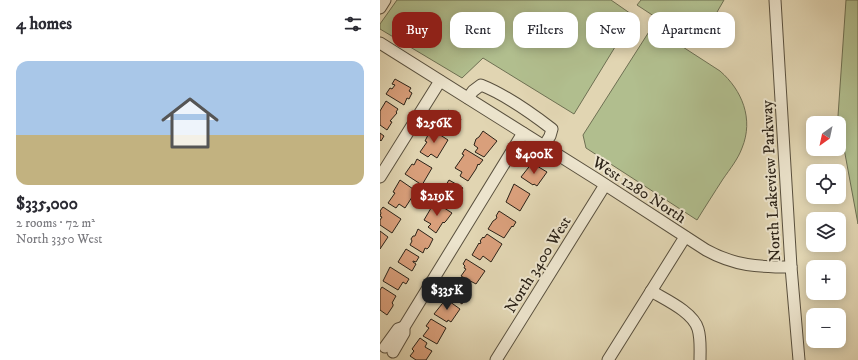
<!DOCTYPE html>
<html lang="en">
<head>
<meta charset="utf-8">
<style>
	:root { --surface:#fff; --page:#f7f7f7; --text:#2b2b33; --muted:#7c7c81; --accent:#8f2418 }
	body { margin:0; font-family:"IM FELL DW Pica",serif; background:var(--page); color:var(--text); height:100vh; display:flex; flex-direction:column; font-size:15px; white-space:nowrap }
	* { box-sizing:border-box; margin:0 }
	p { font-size:13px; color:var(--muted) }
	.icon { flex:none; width:22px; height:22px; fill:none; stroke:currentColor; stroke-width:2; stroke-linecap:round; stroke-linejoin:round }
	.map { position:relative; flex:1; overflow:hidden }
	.drawer { display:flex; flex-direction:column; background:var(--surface); width:380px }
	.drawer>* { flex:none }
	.guide { position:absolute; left:12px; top:12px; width:380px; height:36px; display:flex; gap:8px }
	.needle { width:26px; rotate:213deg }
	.controls { position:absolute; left:426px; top:116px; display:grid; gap:8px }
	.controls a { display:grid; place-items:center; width:40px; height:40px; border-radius:8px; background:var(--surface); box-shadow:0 2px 10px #0003; font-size:20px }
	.price { position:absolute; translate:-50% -34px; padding:0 9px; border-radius:8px; background:var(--accent); color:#fff; font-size:13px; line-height:26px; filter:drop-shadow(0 1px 2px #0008) }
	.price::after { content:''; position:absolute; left:50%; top:24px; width:12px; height:9px; margin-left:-6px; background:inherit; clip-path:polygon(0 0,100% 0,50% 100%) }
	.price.active { background:#222; color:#fff }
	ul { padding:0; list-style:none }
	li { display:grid; align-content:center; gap:8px; height:212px; padding:0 16px }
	li span { display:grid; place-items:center; height:124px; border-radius:12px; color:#555 }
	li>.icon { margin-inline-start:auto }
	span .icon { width:72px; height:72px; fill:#fffc; stroke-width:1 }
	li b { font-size:17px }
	h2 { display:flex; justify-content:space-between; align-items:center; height:48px; padding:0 16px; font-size:17px }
	.tag { padding:0 14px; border-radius:12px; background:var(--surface); box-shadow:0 2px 10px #0003; font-size:14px; line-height:36px }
	.tag.active { background:var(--accent); color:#fff }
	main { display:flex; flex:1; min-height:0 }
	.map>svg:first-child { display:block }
</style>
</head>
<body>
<main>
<section class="drawer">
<h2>4 homes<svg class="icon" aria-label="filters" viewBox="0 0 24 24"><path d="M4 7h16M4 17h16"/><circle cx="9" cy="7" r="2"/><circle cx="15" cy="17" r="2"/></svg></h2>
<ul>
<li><span style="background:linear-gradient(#a9c7e8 60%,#c2b280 0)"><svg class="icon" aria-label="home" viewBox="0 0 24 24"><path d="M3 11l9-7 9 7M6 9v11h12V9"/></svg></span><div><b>$335,000</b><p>2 rooms · 72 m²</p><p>North 3350 West</p></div></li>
</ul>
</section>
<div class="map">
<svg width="478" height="360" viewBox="0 0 478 360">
	<rect width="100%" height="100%" fill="#e1d5b2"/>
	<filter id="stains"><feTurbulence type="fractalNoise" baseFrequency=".005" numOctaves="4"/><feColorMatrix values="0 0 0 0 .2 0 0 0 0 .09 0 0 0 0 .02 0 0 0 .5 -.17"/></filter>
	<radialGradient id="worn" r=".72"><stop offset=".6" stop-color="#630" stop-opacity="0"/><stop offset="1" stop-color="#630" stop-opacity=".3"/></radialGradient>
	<g fill="#b1be8e" stroke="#6e7053">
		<polygon points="17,0 231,0 254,16 194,114 103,58 82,78 0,29 0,24"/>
		<polygon points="261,0 344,0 318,45 257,5"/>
		<polygon points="466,0 478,0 478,224 458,116"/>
		<path d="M 272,27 L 340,71 C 362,90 374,119 362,148 C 358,159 350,169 343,179 C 334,193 325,207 317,220 L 206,148 L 203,135 Z"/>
	</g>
	<g fill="#d99f7b" stroke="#2c2318">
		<polygon points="15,79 31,88 29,91 32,93 29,99 27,98 24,105 6,94 10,88 12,89 15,85 12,84"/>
		<polygon points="6,101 18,109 16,112 17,113 10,121 12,122 7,130 0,125 0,111"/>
		<polygon points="68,110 81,119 72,134 57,125 61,118 64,119 65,118 66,116 64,116"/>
		<polygon points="51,129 68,140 57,158 51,154 48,157 40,152 47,142 45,141"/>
		<polygon points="103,131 117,141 104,157 95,152 98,148 94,145 96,139 99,137"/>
		<polygon points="0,133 4,136 1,141 0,140"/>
		<polygon points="85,149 103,160 99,165 98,164 96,169 88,181 80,176 82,172 75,168 84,155 82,154"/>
		<polygon points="37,159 52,168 42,185 25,174 32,164 34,165"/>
		<polygon points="152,163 167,172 157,186 154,184 153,185 141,177"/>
		<polygon points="20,180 36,191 25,208 19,204 16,208 8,203 15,193 13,192"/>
		<polygon points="69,180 83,188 78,194 80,195 73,206 65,201 68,198 61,193"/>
		<polygon points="134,184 150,194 140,211 126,202"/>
		<polygon points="55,202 72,213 66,221 64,223 63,222 56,233 48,227 51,224 44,220 54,203"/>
		<polygon points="3,207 21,219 12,233 0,225 0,220 2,217 0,216 1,213 0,211"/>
		<polygon points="119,211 136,222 133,227 132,226 124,238 108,229 113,221 116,219 117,217 116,216"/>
		<polygon points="38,229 53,239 49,247 47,249 45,248 43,253 30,245 32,241 31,239 33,236 35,236"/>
		<polygon points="0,231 8,237 0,249"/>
		<polygon points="107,234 122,244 111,262 103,256 100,260 92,255 99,243 100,244 101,242 100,241 103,237 104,238"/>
		<polygon points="26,249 39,257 36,262 33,261 33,262 36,264 32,271 18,262"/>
		<polygon points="86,259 105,271 96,284 81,276 86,269 84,268 85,266 83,264"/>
		<polygon points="10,267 29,279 26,284 23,282 18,290 3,281"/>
		<polygon points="76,279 90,289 82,304 70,296 74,288 76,289 76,287 72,285"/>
		<polygon points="2,287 16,296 12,303 13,304 13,306 7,315 0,310 0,290"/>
		<polygon points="66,299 80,309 71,322 68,320 67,322 54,314"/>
		<polygon points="51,319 66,328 57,344 43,336 49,328 46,326"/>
		<polygon points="40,338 47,343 45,347 52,351 46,360 36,360 30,356 34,351 32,349"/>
	</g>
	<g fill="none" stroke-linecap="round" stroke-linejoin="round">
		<defs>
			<g id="minor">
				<polyline points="395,0 411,267 419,360"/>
				<polyline points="0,8 5,0"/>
				<path d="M 0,43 L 218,180 L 326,250 C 355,266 378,267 411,267"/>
				<path d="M 88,98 L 93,91 L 101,85 C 126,95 150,112 172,129 L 170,136 L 164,146"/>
				<polyline points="0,177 60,81"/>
				<path d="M 271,291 C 286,300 313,312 318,329 C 321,339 320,350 320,360"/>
				<polyline points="5,347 18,329 24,327"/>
				<polyline points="13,352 24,333 24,327 143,133"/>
				<polyline points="116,360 225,185"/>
				<polyline points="228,360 305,237"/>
			</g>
		</defs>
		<use href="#minor" stroke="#59503e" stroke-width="13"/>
		<use href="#minor" stroke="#ece4cd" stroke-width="11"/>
	</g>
	<g text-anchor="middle" stroke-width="4" stroke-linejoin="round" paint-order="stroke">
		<g font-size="16" fill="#2c2318" stroke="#ece4cd">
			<text transform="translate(390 181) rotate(-93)" y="6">North Lakeview Parkway</text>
			<text transform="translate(260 189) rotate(33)" y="6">West 1280 North</text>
			<text transform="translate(157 264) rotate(-58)" y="6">North 3400 West</text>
		</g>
	</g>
	<rect width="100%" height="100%" filter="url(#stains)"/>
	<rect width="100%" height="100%" fill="url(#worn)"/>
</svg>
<div class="controls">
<a><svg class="needle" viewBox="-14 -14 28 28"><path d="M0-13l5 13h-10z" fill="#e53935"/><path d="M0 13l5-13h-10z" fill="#7c7c81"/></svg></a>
<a><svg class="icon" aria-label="locate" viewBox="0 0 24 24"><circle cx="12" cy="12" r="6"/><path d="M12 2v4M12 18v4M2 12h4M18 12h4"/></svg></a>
<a><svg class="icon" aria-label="layers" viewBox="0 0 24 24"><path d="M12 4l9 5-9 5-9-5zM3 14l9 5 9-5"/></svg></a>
<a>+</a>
<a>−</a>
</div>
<b class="price" style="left:54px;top:144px">$256K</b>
<b class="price" style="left:154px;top:175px">$400K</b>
<b class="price" style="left:57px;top:217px">$219K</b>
<b class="price active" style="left:67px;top:311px">$335K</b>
<div class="guide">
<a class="tag active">Buy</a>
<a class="tag">Rent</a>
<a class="tag">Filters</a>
<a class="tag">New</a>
<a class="tag">Apartment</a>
</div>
</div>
</main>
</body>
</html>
